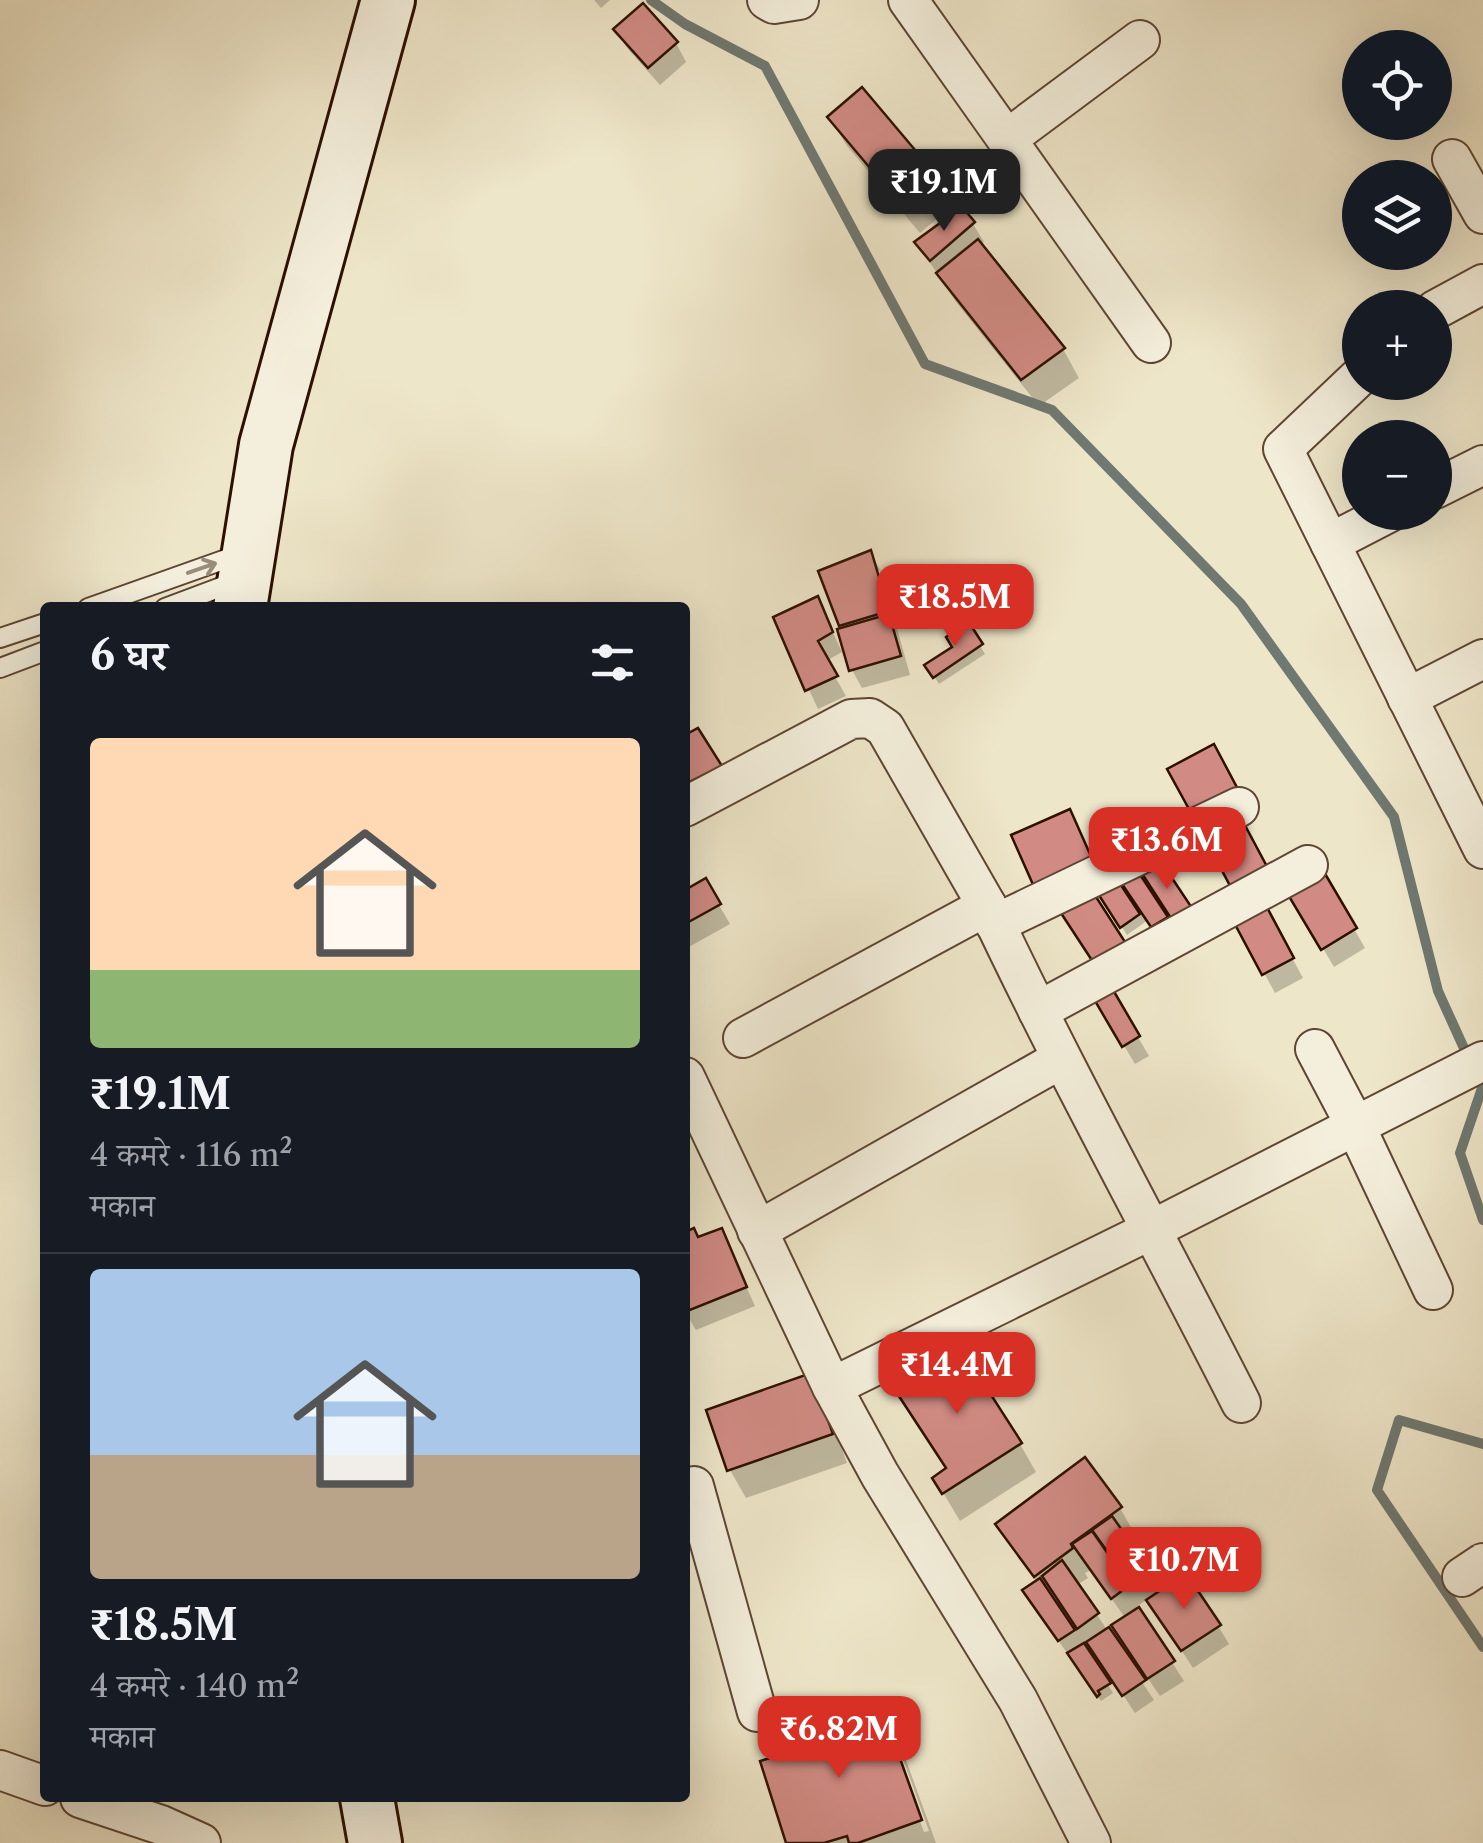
<!DOCTYPE html>
<html lang="hi">
<head>
<meta charset="utf-8">
<style>
	:root { --surface:#171b24; --page:#20242c; --text:#f1f3f6; --muted:#9ea1a6; --line:#363941; --accent:#d93025 }
	body { margin:0; font-family:"Libre Caslon Text","Noto Serif Devanagari",serif; background:var(--page); color:var(--text); height:100vh; display:flex; flex-direction:column; font-size:38px; white-space:nowrap }
	* { box-sizing:border-box; margin:0 }
	p { font-size:32px; color:var(--muted) }
	.icon { flex:none; width:55px; height:55px; fill:none; stroke:currentColor; stroke-width:2; stroke-linecap:round; stroke-linejoin:round }
	.map { position:relative; flex:1; overflow:hidden }
	.drawer { position:absolute; left:40px; top:602px; width:650px; height:1200px; display:flex; flex-direction:column; background:var(--surface); border-radius:10px; box-shadow:0 10px 40px #0002 }
	.drawer>* { flex:none }
	.controls { position:absolute; left:1342px; top:30px; display:grid; gap:20px }
	.controls a { display:grid; place-items:center; width:110px; height:110px; border-radius:50%; background:var(--surface); box-shadow:0 10px 40px #0002; font-size:50px }
	.price { position:absolute; translate:-50% -85px; padding:0 22px; border-radius:20px; background:var(--accent); color:#fff; font-size:32px; line-height:65px; filter:drop-shadow(0 2px 5px #0008) }
	.price::after { content:''; position:absolute; left:50%; top:60px; width:30px; height:22px; margin-left:-15px; background:inherit; clip-path:polygon(0 0,100% 0,50% 100%) }
	.price.active { background:#222; color:#fff }
	ul { padding:0; list-style:none }
	li { display:grid; align-content:center; gap:20px; height:530px; padding:0 50px }
	li+li { border-top:2px solid var(--line) }
	li span { display:grid; place-items:center; height:310px; border-radius:10px; color:#555 }
	li>.icon { margin-inline-start:auto }
	span .icon { width:180px; height:180px; fill:#fffc; stroke-width:1 }
	li b { font-size:42px }
	h2 { display:flex; justify-content:space-between; align-items:center; height:120px; padding:0 50px; font-size:42px }
	.map>svg:first-child { display:block }
</style>
</head>
<body>
<div class="map">
<svg width="1483" height="1843" viewBox="0 0 1483 1843">
	<rect width="100%" height="100%" fill="#eee6c9"/>
	<filter id="stains"><feTurbulence type="fractalNoise" baseFrequency=".002" numOctaves="4"/><feColorMatrix values="0 0 0 0 .2 0 0 0 0 .09 0 0 0 0 .02 0 0 0 .5 -.17"/></filter>
	<radialGradient id="worn" r=".72"><stop offset=".6" stop-color="#630" stop-opacity="0"/><stop offset="1" stop-color="#630" stop-opacity=".3"/></radialGradient>
	<g fill="#0003" fill-rule="evenodd">
		<polygon points="594,0 610,0 601,8"/>
		<polygon points="616,29 676,43 686,62 660,85 627,48"/>
		<polygon points="862,91 935,178 952,206 920,233 847,146 830,118"/>
		<polygon points="973,224 984,242 980,245 1063,349 1079,378 1039,406 956,302 917,243"/>
		<path d="M 870,553 L 881,571 L 910,675 L 862,688 L 852,670 L 841,624 ZM 874,570 L 880,570 L 895,622 L 891,624 Z"/>
		<polygon points="817,599 842,652 826,661 846,696 818,709 776,618"/>
		<polygon points="967,625 985,654 939,684 928,666 955,648"/>
		<polygon points="1239,820 1263,904 1303,978 1275,993 1233,916"/>
		<polygon points="1137,873 1170,927 1158,934 1148,920 1127,935 1098,890"/>
		<polygon points="1323,875 1365,948 1334,967 1291,894"/>
		<polygon points="705,881 730,924 687,948 685,893"/>
		<polygon points="1108,986 1149,1056 1135,1064 1094,995"/>
		<polygon points="721,1231 755,1306 696,1330 685,1312 685,1235 698,1240"/>
		<polygon points="826,1404 847,1463 746,1498 730,1470"/>
		<polygon points="1020,1444 1036,1472 960,1521 935,1479"/>
		<polygon points="1120,1508 1136,1536 1128,1542 1161,1593 1218,1626 1229,1644 1193,1668 1148,1599 1136,1607 1184,1681 1160,1696 1125,1645 1126,1619 1091,1570 1085,1573 1088,1578 1077,1585 1154,1700 1135,1713 1090,1645 1085,1648 1113,1693 1101,1701 1036,1609 1037,1583 998,1525"/>
		<path d="M 880,1711 L 902,1749 L 936,1843 L 788,1843 L 780,1758 L 810,1737 ZM 893,1748 L 899,1748 L 929,1831 L 924,1832 Z"/>
	</g>
	<g fill="none" stroke-linecap="round" stroke-linejoin="round">
		<g stroke="#6f7871" stroke-width="10">
			<polyline points="651,0 685,24 765,66 925,364 1052,410 1241,604 1394,817 1438,991 1482,1088 1460,1153 1483,1220"/>
			<polyline points="1483,1444 1399,1420 1377,1490 1483,1647"/>
		</g>
	</g>
	<g fill="#d18b84" stroke="#2e1001" stroke-width="2.5">
		<polygon points="643,3 678,42 648,68 613,29"/>
		<polygon points="862,87 937,176 902,206 827,117"/>
		<polygon points="962,207 975,222 930,261 914,242"/>
		<polygon points="978,239 1065,348 1021,380 936,273"/>
		<polygon points="871,550 889,611 839,626 818,571"/>
		<polygon points="818,596 833,632 818,641 838,676 805,691 773,617"/>
		<polygon points="889,614 901,656 849,671 837,629"/>
		<polygon points="968,621 983,644 933,678 924,665 952,647 946,637"/>
		<polygon points="698,728 722,766 685,784 685,735"/>
		<polygon points="1214,744 1241,795 1195,820 1167,769"/>
		<polygon points="1070,809 1094,863 1035,889 1011,835"/>
		<polygon points="1240,816 1272,876 1235,895 1203,835"/>
		<polygon points="1160,860 1194,911 1174,923 1141,872"/>
		<polygon points="1137,870 1168,917 1151,927 1120,881"/>
		<polygon points="1324,872 1357,928 1321,950 1287,893"/>
		<polygon points="1115,876 1140,914 1120,928 1095,889"/>
		<polygon points="706,878 721,904 685,924 685,890"/>
		<polygon points="1091,889 1127,945 1095,965 1059,910"/>
		<polygon points="1262,898 1294,958 1262,975 1230,915"/>
		<polygon points="1109,983 1140,1036 1122,1047 1091,994"/>
		<polygon points="694,1228 698,1237 722,1228 747,1287 685,1312 685,1232"/>
		<polygon points="959,1345 1022,1443 942,1494 932,1478 946,1468 893,1387"/>
		<polygon points="811,1373 833,1434 727,1471 706,1410"/>
		<polygon points="1085,1457 1122,1507 1071,1544 1073,1548 1034,1577 995,1524"/>
		<polygon points="1112,1516 1151,1571 1131,1585 1092,1530"/>
		<polygon points="1092,1531 1130,1585 1111,1599 1072,1544"/>
		<polygon points="1062,1560 1099,1613 1077,1629 1042,1576"/>
		<polygon points="1186,1573 1221,1625 1181,1651 1146,1600"/>
		<polygon points="1040,1578 1075,1630 1058,1641 1022,1590"/>
		<polygon points="1139,1607 1175,1661 1147,1679 1111,1625"/>
		<polygon points="1109,1627 1146,1680 1122,1696 1086,1642"/>
		<polygon points="1084,1643 1111,1683 1098,1691 1100,1694 1097,1697 1067,1653"/>
		<polygon points="882,1708 922,1820 858,1843 849,1843 847,1836 824,1843 786,1843 760,1761 777,1756 767,1730 802,1717 810,1734"/>
	</g>
	<g fill="none" stroke-linecap="round" stroke-linejoin="round">
		<defs>
			<g id="lane">
				<polyline points="88,608 243,553"/>
				<polyline points="165,608 237,581"/>
				<polyline points="0,638 45,623"/>
				<polyline points="0,668 45,651"/>
			</g>
			<g id="street">
				<polyline points="767,0 774,4 799,0"/>
				<polyline points="908,0 1151,343"/>
				<polyline points="1007,139 1140,40"/>
				<polyline points="1452,159 1483,214"/>
				<polyline points="1435,310 1483,284"/>
				<polyline points="1360,376 1283,449 1483,849"/>
				<polyline points="1435,489 1483,465"/>
				<polyline points="1330,543 1390,512"/>
				<polyline points="1407,698 1483,659"/>
				<polyline points="685,807 851,719 870,718 885,728 987,906"/>
				<polyline points="995,924 1239,807"/>
				<polyline points="1038,1011 1308,865"/>
				<path d="M 743,1038 L 987,906 C 1066,1074 1157,1237 1241,1403"/>
				<polyline points="1315,1049 1355,1125 1433,1290"/>
				<polyline points="685,1077 832,1387 880,1475 1018,1700 1091,1843"/>
				<polyline points="757,1231 1061,1059"/>
				<polyline points="832,1387 1153,1229 1483,1061"/>
				<polyline points="685,1488 694,1486 757,1712"/>
				<polyline points="1462,1577 1483,1563"/>
				<polyline points="0,1770 45,1786"/>
				<polyline points="80,1798 161,1825 201,1843"/>
			</g>
			<g id="secondary">
				<polyline points="240,608 266,445 388,0"/>
				<polyline points="367,1798 375,1843"/>
			</g>
		</defs>
		<use href="#lane" stroke="#5e4633" stroke-width="22"/>
		<use href="#street" stroke="#5e4633" stroke-width="42"/>
		<use href="#secondary" stroke="#2e1001" stroke-width="58"/>
		<use href="#lane" stroke="#f4efdc" stroke-width="18"/>
		<use href="#street" stroke="#f4efdc" stroke-width="38"/>
		<use href="#secondary" stroke="#f4efdc" stroke-width="52"/>
	</g>
	<defs><path id="oneway-shaft" d="M-6 0H5M1.5-3L5.5 0L1.5 3" fill="none" stroke-width="1.6" stroke-linecap="round" stroke-linejoin="round" transform="scale(2.5)"/></defs>
	<use stroke="#9b8b79" href="#oneway-shaft" transform="translate(202 568) rotate(-19)"/>
	<rect width="100%" height="100%" filter="url(#stains)"/>
	<rect width="100%" height="100%" fill="url(#worn)"/>
</svg>
<div class="controls">
<a><svg class="icon" aria-label="locate" viewBox="0 0 24 24"><circle cx="12" cy="12" r="6"/><path d="M12 2v4M12 18v4M2 12h4M18 12h4"/></svg></a>
<a><svg class="icon" aria-label="layers" viewBox="0 0 24 24"><path d="M12 4l9 5-9 5-9-5zM3 14l9 5 9-5"/></svg></a>
<a>+</a>
<a>−</a>
</div>
<b class="price active" style="left:944px;top:234px">₹19.1M</b>
<b class="price" style="left:955px;top:649px">₹18.5M</b>
<b class="price" style="left:1167px;top:892px">₹13.6M</b>
<b class="price" style="left:957px;top:1417px">₹14.4M</b>
<b class="price" style="left:1184px;top:1612px">₹10.7M</b>
<b class="price" style="left:839px;top:1781px">₹6.82M</b>
<section class="drawer">
<h2>6 घर<svg class="icon" aria-label="filters" viewBox="0 0 24 24"><path d="M4 7h16M4 17h16"/><circle cx="9" cy="7" r="2"/><circle cx="15" cy="17" r="2"/></svg></h2>
<ul>
<li><span style="background:linear-gradient(#ffd9b3 75%,#8fb573 0)"><svg class="icon" aria-label="home" viewBox="0 0 24 24"><path d="M3 11l9-7 9 7M6 9v11h12V9"/></svg></span><div><b>₹19.1M</b><p>4 कमरे · 116 m²</p><p>मकान</p></div></li>
<li><span style="background:linear-gradient(#a9c7e8 60%,#b9a48a 0)"><svg class="icon" aria-label="home" viewBox="0 0 24 24"><path d="M3 11l9-7 9 7M6 9v11h12V9"/></svg></span><div><b>₹18.5M</b><p>4 कमरे · 140 m²</p><p>मकान</p></div></li>
</ul>
</section>
</div>
</body>
</html>
